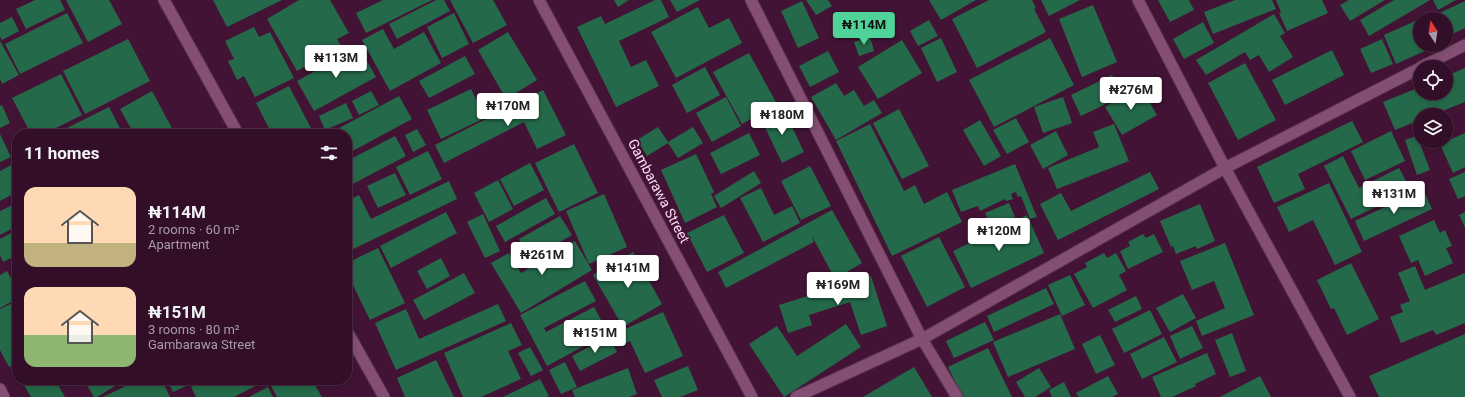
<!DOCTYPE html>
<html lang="en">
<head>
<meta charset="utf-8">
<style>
	:root { --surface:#320e28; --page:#3a1730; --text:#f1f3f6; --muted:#a89ca8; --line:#4d2e45; --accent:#50d398 }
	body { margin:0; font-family:Roboto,sans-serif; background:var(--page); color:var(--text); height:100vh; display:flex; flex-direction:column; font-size:15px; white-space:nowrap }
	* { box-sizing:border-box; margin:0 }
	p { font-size:13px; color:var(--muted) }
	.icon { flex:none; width:22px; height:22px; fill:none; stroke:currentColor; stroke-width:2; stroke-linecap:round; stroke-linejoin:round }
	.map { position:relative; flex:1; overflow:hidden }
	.details { position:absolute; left:12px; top:129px; width:340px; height:256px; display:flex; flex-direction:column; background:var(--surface); border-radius:16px; box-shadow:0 2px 6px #0003,0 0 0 1px var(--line) }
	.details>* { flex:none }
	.needle { width:26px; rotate:348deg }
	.buttons { position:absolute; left:1413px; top:12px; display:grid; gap:8px }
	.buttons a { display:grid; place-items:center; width:40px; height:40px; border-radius:50%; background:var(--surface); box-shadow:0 2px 6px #0003,0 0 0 1px var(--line); font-size:20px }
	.price { position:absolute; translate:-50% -34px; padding:0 9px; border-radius:4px; background:#fff; color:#222; font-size:13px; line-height:26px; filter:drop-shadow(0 1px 2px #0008) }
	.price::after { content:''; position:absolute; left:50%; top:24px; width:12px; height:9px; margin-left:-6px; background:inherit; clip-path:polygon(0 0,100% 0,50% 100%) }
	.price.active { background:var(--accent); color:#111 }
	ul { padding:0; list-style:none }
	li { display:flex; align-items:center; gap:12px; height:100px; padding:0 12px }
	li span { display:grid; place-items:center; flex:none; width:112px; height:80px; border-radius:12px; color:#555 }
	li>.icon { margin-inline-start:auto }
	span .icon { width:48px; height:48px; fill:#fffc; stroke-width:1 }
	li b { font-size:17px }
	h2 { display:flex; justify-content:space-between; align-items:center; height:48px; padding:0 12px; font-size:17px }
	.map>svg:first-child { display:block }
</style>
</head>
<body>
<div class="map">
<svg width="1465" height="397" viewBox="0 0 1465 397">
	<rect width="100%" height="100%" fill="#421335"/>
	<g fill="#246a4a">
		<polygon points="35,0 60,0 65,10 26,29 16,9"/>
		<polygon points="66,0 109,0 122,24 88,42"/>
		<polygon points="213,0 282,0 227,27"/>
		<polygon points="299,0 330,0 349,33 337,39 341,46 297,71 267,19"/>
		<polygon points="383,0 432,0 366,33 356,13"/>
		<polygon points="436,0 444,0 450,11 397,39 389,24"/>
		<polygon points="450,0 493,0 507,25 473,43"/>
		<polygon points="614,0 629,0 618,7"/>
		<polygon points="655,0 661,0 669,17 619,41 631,67 646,60 659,86 616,107 577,27 601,16 605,24"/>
		<polygon points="670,0 700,0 677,12"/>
		<polygon points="806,0 828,0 832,6 816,15"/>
		<polygon points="929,0 976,0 941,20"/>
		<polygon points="989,0 1032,0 1036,8 1034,9 1046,32 977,68 952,19"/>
		<polygon points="1041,0 1080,0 1049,16"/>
		<polygon points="1158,0 1189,0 1194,10 1170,22"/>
		<polygon points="1235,0 1272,0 1276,9 1213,34 1204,12"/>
		<polygon points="1276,0 1322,0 1328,13 1287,31 1279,13 1281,12"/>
		<polygon points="1349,0 1385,0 1350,21 1340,5"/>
		<polygon points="1394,0 1430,0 1369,36 1360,20"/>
		<polygon points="1433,0 1456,0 1438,10"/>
		<polygon points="802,1 819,38 798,48 781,11"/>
		<polygon points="1465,1 1465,28 1446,37 1446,19 1432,19 1431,17"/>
		<polygon points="1093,5 1117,62 1082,77 1059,19"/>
		<polygon points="698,7 709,28 729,18 742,43 676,78 651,32"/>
		<polygon points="67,13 83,43 20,74 5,44"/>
		<polygon points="454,13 469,44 442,58 427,27"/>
		<polygon points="1274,14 1285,33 1280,36 1293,57 1269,72 1259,55 1250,60 1245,52 1206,75 1196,60"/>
		<polygon points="12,17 19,31 2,40 0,37 0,23"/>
		<polygon points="1420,19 1420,45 1438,45 1396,64 1384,35"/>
		<polygon points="929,20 938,36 918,46 910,31"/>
		<polygon points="1203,22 1214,43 1184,59 1173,39"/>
		<polygon points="254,27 259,37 270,32 294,78 255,97 244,76 237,80 228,61 234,59 225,41"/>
		<polygon points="383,29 394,49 424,32 441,63 390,91 362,40"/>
		<polygon points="508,32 537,80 506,99 478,50"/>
		<polygon points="870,37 874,51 859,56 854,42"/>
		<polygon points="941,38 957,72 937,82 921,48"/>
		<polygon points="1050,38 1074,85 994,127 969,80"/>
		<polygon points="128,39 150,81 85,114 63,71"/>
		<polygon points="1382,39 1393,64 1371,73 1360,49"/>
		<polygon points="902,40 922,73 878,99 858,67"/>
		<polygon points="0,41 19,75 2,84 0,79"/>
		<polygon points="359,47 376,77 314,111 297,81"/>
		<polygon points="1332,50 1344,75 1285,105 1272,80"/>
		<polygon points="828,51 839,72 810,87 799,66"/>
		<polygon points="749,53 777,104 742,124 713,72"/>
		<polygon points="465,56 475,74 429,98 419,81"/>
		<polygon points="1245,63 1276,120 1238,140 1208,83"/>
		<polygon points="705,67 720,95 687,113 672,85"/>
		<polygon points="1465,68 1465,102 1432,115 1420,115 1420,120 1395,130 1383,102 1420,87 1420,93 1446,93 1446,76"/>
		<polygon points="61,74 82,115 44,134 31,134 12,98"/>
		<polygon points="1112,75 1122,96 1081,116 1071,95"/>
		<polygon points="836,83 844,96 854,90 864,106 874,100 882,113 836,140 811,97"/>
		<polygon points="289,86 314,134 272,134 256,103"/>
		<polygon points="1140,86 1157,115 1122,135 1105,107"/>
		<polygon points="471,89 485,118 441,139 427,110"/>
		<polygon points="543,90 566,135 537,149 524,122 444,163 435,145"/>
		<polygon points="152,91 175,134 129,134 133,132 120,109"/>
		<polygon points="371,91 379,105 359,115 352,101"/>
		<polygon points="399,96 412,119 347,154 347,134 328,134"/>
		<polygon points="726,97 741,126 712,142 696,113"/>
		<polygon points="1063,97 1072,123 1043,133 1034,107"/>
		<polygon points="346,103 353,118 325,130 319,116"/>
		<polygon points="2,105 10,123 0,128 0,106"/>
		<polygon points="109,107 123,134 60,134 59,132"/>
		<polygon points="783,108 804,152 782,163 761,119"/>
		<polygon points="899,109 929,166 902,179 873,123"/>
		<polygon points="1016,118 1029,142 1007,154 993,130"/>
		<polygon points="980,120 1001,156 984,166 963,130"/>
		<polygon points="1352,121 1363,142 1298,174 1305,189 1274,203 1257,167"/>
		<polygon points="870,124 904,191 915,185 924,204 947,192 962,222 892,256 836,141"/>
		<polygon points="1114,124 1129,161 1057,189 1048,168 1099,147 1093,132"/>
		<polygon points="658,127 668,142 693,127 703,143 678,158 668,143 647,156 637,140"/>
		<polygon points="417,129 426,145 413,152 405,135"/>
		<polygon points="1056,131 1068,155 1043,169 1030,145"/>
		<polygon points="1391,131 1405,161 1365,180 1351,151"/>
		<polygon points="749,133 760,155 721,174 710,153"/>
		<polygon points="1465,133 1465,167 1453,173 1440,144"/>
		<polygon points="0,134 11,157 0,162"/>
		<polygon points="395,136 406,156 347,187 347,161"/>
		<polygon points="1417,136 1430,170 1417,175 1405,140"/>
		<polygon points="574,144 598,193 559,212 535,163"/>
		<polygon points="428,151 442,179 410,195 396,167"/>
		<polygon points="696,154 714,192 711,194 717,207 685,223 661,170"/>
		<polygon points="1343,156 1359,188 1399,168 1411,190 1351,219 1324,166"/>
		<polygon points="17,162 17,192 0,201 0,171"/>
		<polygon points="530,163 544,190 514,206 500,179"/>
		<polygon points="1015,164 1037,217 1030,219 1021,196 1018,197 1016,192 1011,194 1013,199 1006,201 1005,199 980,211 978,206 961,212 952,190"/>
		<polygon points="810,166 831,206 801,220 781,181"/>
		<polygon points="754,171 761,183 721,208 714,196"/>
		<polygon points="1150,172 1159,189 1058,240 1040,204 1061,193 1071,211"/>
		<polygon points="1465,172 1465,196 1458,199 1449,179"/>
		<polygon points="395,173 406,195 378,208 367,186"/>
		<polygon points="498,180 513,209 489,222 474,193"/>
		<polygon points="449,181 457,199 347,252 347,201 359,195 371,219"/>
		<polygon points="1329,183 1362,252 1335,265 1313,220 1289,232 1277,207"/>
		<polygon points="761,188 774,215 792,206 800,223 763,242 740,198"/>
		<polygon points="1423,189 1432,209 1364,241 1355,221"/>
		<polygon points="604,194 627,247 589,264 566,211"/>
		<polygon points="546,198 555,214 505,242 496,226"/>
		<polygon points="17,203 17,226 0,235 0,211"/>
		<polygon points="1009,203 1015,217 991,227 985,213"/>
		<polygon points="1200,204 1215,241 1197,249 1196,246 1176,254 1173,246 1171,247 1160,221"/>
		<polygon points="832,210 862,263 835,279 812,236 814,242 726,288 718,272"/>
		<polygon points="446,212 457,233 391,268 380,246"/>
		<polygon points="1465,212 1465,227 1459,215"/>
		<polygon points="483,214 500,251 485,258 467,222"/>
		<polygon points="724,215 744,253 707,272 687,233"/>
		<polygon points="1027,215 1044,253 971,288 953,251"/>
		<polygon points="560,216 572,235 530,259 519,239"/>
		<polygon points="1434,220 1440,233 1445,230 1452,246 1446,248 1453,263 1425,276 1418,260 1411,263 1399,236"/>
		<polygon points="17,230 17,255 3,262 0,255 0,239"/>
		<polygon points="1143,234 1146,238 1154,234 1163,252 1128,269 1120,251 1130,246 1128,242"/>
		<polygon points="939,237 965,287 927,307 901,256"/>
		<polygon points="575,241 592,270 521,313 491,263 509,253 521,273"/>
		<polygon points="1225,243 1254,315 1202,336 1196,321 1225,308 1214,281 1192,290 1180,261"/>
		<polygon points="378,248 405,303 370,320 347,273 347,263"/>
		<polygon points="633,252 662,304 623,327 593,275"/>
		<polygon points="1104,253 1107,258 1116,253 1126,271 1119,275 1127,290 1093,308 1074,274 1087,267 1085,263"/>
		<polygon points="441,258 450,276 427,289 417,271"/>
		<polygon points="1351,263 1379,319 1347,335 1334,308 1331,309 1317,280"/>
		<polygon points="1415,266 1425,290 1465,273 1465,323 1436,335 1433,330 1401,343 1390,317 1403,312 1400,305 1410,301 1398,273"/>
		<polygon points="7,271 17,289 17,299 0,308 0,275"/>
		<polygon points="464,273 475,293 424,320 413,300"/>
		<polygon points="1070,275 1085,305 1062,316 1048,285"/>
		<polygon points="871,276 887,326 861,335 850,302 809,315 812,325 788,333 779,305"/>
		<polygon points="585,281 596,301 544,328 546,332 594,307 608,333 547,366 520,315"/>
		<polygon points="1046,288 1054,304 994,332 987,316"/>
		<polygon points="1183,294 1196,318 1170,332 1156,308"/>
		<polygon points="1136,296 1142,309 1115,322 1108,310"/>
		<polygon points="17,301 17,363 9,367 0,350 0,309"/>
		<polygon points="498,304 506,321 396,370 375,323 406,309 419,339"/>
		<polygon points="1150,310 1162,334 1124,353 1112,329"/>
		<polygon points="663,312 683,356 645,373 630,341 617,347 612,335"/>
		<polygon points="1060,314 1075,349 1008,377 993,342"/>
		<polygon points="985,322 994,340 954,358 946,341"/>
		<polygon points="511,323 522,345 508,351 521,379 481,397 463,397 444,353"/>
		<polygon points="846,324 861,347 784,397 749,344 777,326 797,356"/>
		<polygon points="1192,326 1203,348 1180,359 1170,336"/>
		<polygon points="1232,333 1246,371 1230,377 1215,340"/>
		<polygon points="1465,334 1465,397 1379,397 1369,376"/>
		<polygon points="1100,335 1115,365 1096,374 1082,344"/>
		<polygon points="609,336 617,352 580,371 572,356"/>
		<polygon points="1164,337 1177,362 1142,379 1130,354"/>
		<polygon points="530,347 543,370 531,376 518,353"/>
		<polygon points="988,348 1012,397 963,397 948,367"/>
		<polygon points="1207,353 1216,374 1195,384 1196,386 1172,397 1161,397 1152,377"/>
		<polygon points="436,360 454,397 405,397 397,378"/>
		<polygon points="565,362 577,387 561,394 549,370"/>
		<polygon points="688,366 698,390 680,397 662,397 654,380"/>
		<polygon points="914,367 932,397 863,397"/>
		<polygon points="628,368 637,394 629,397 575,397 572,390"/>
		<polygon points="1039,368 1051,387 1035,397 1025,397 1016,382"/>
		<polygon points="1108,376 1118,394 1112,397 1079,397 1076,393"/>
		<polygon points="1260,376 1271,397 1220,397"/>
		<polygon points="540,379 549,396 546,397 503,397"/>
		<polygon points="28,380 55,380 65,397 31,397 23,383"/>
		<polygon points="88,380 125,380 97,397 94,397 85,382"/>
		<polygon points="138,380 162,380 170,397 103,397"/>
		<polygon points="167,380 194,380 195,382 173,392"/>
		<polygon points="206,380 259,380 261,383 234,397 196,397 191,387"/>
		<polygon points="273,380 312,380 322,397 277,397 269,382"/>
		<polygon points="1064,382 1071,397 1052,397 1049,390"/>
		<polygon points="268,387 273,397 249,397"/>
	</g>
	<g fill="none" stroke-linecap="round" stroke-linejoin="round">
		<defs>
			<g id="minor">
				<polyline points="164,0 238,134"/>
				<polyline points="539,0 752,397"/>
				<polyline points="751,0 922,339 957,397"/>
				<polyline points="1138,0 1225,168 1350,397"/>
				<polyline points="1421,67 1465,45"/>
				<polyline points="347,331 384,397"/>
				<polyline points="0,389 4,397"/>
				<polyline points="796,397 922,339 1225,168 1420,68"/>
			</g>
		</defs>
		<use href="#minor" stroke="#56314b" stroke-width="13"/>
		<use href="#minor" stroke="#854f73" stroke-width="11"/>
	</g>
	<g text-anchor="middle" stroke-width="3.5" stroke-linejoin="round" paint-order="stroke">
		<g font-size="14" fill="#fdddf1" stroke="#421335">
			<text transform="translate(659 191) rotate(62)" y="5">Gambarawa Street</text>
		</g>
	</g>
</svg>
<div class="buttons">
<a><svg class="needle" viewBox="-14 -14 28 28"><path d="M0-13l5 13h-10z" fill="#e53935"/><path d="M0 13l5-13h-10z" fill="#a89ca8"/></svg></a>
<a><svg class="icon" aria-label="locate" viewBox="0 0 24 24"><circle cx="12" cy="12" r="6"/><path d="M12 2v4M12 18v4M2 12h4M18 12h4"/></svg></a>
<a><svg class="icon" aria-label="layers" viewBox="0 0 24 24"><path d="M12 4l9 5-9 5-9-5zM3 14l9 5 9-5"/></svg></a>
</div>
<b class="price active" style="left:864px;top:46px">₦114M</b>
<b class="price" style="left:336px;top:79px">₦113M</b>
<b class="price" style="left:1131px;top:111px">₦276M</b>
<b class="price" style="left:508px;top:127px">₦170M</b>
<b class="price" style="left:782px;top:136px">₦180M</b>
<b class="price" style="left:1394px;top:215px">₦131M</b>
<b class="price" style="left:999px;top:252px">₦120M</b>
<b class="price" style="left:542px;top:276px">₦261M</b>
<b class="price" style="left:628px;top:289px">₦141M</b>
<b class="price" style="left:838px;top:306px">₦169M</b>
<b class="price" style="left:595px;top:354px">₦151M</b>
<section class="details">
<h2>11 homes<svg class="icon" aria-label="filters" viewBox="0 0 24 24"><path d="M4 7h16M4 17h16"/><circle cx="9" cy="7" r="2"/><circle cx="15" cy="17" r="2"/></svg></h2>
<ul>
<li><span style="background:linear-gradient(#ffd9b3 70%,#c2b280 0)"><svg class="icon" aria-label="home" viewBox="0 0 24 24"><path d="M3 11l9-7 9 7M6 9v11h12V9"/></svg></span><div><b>₦114M</b><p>2 rooms · 60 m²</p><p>Apartment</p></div></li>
<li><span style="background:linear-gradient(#ffd9b3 60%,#8fb573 0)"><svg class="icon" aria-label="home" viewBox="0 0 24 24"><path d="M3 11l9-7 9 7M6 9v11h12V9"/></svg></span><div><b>₦151M</b><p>3 rooms · 80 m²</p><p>Gambarawa Street</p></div></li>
</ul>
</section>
</div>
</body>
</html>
